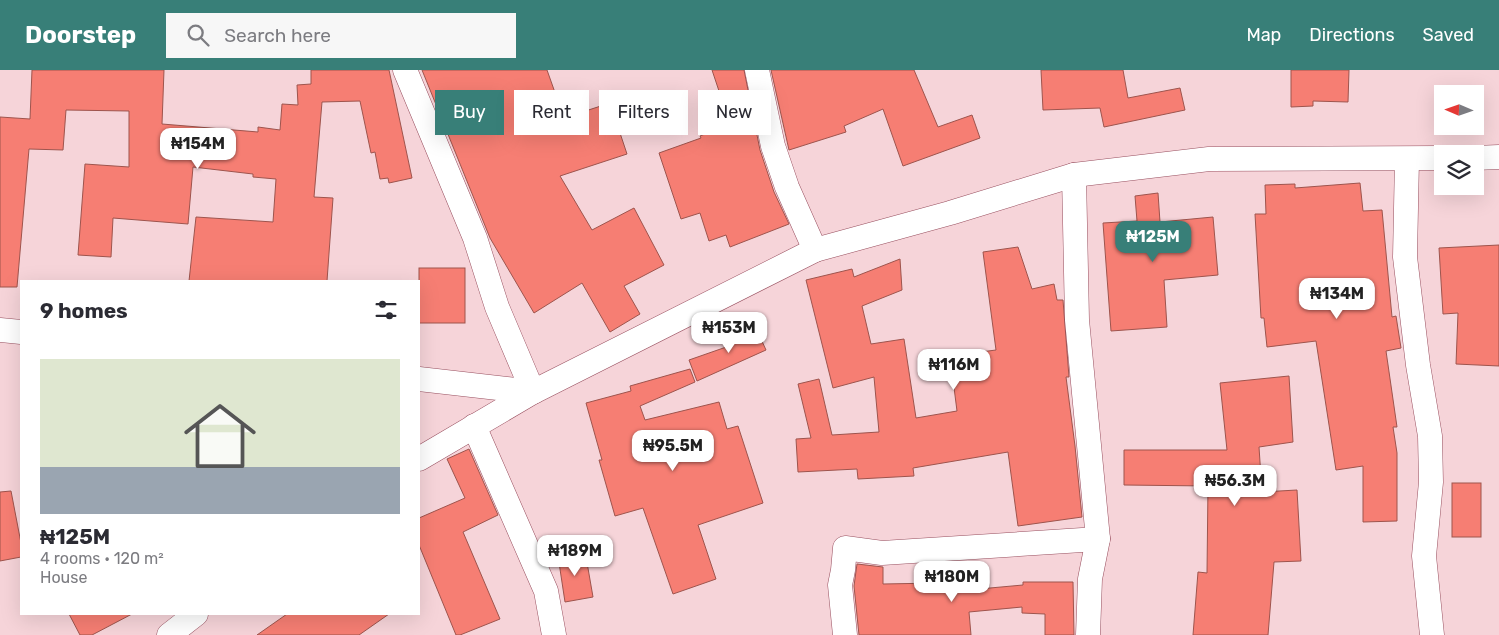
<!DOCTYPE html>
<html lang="en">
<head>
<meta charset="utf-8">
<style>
	:root { --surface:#fff; --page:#f7f7f7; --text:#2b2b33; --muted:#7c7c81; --line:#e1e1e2; --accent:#387f78 }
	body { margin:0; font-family:Rubik,sans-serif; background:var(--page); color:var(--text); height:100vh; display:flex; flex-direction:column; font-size:19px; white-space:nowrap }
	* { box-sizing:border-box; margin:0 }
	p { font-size:16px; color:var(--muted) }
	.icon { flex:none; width:28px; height:28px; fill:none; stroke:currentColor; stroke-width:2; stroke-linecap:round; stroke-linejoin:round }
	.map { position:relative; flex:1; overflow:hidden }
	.side { position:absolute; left:20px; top:210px; width:400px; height:335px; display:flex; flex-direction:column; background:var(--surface); border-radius:0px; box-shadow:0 5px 20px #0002 }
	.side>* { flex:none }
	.top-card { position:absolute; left:435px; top:20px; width:475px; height:45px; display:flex; gap:10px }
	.needle { width:32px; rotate:272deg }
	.fabs { position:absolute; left:1434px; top:15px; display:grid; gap:10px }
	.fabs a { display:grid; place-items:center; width:50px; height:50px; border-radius:0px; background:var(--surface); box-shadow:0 5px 20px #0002; font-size:25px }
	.price { position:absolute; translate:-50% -42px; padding:0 11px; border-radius:10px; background:#fff; color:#222; font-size:16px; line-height:32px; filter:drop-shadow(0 1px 2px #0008) }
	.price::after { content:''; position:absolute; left:50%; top:30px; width:15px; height:11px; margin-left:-8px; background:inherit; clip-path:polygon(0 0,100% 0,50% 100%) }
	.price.selected { background:var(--accent); color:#fff }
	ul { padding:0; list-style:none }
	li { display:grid; align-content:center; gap:10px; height:265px; padding:0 20px }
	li+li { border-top:1px solid var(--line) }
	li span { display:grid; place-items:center; height:155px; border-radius:0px; color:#555 }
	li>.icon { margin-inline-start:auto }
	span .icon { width:90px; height:90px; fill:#fffc; stroke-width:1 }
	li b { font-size:21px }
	h2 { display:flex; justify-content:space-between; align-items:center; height:60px; padding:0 20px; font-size:21px }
	.chip { padding:0 18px; border-radius:0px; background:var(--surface); box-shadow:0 5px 20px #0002; font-size:18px; line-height:45px }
	.chip.selected { background:var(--accent); color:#fff }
	header { display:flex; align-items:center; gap:30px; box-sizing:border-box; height:70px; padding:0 25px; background:var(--accent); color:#fff }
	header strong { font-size:24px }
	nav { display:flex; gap:28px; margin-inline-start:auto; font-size:18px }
	.search { width:350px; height:45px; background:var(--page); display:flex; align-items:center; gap:12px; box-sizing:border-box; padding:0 18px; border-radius:0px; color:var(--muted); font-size:19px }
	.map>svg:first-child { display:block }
</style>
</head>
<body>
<header>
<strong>Doorstep</strong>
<div class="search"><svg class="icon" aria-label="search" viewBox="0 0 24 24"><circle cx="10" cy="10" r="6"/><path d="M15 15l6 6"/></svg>Search here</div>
<nav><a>Map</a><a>Directions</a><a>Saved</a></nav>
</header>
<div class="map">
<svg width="1499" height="565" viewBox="0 0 1499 565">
	<rect width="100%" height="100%" fill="#f6d4d9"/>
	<g fill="#f67e73" stroke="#9e544d">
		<polygon points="32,0 164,0 162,54 258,62 258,57 280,60 282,34 298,35 297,15 311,14 311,0 389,0 412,108 389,113 388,108 380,109 375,82 371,83 360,31 322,32 314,127 333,128 327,211 189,211 196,147 273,152 276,109 253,107 253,104 193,97 188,154 113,148 111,187 78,185 85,94 129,97 129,41 66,40 63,80 29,79 17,217 0,217 0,47 30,49"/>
		<polygon points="422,0 547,0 564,48 610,33 627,84 560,106 592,160 634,138 664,195 624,216 640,244 610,262 582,213 534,243 490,168"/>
		<polygon points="712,0 744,0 760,80 774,122 789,154 730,177 726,165 709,171 700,143 681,149 659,83 701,68 700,66 730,54"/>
		<polygon points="771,0 914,0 938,57 972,45 980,68 903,96 883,39 844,56 846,62 789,80"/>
		<polygon points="1041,0 1123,0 1128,28 1180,18 1185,40 1104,57 1100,38 1043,40"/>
		<polygon points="1291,0 1349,0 1348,32 1313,31 1313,36 1291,37"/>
		<polygon points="1360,113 1363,141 1382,140 1392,247 1396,246 1401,278 1386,281 1397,357 1393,357 1397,383 1397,451 1363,452 1363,396 1336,400 1316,271 1267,277 1264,248 1261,248 1255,144 1266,144 1265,115 1295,114 1295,118"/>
		<polygon points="1158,123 1160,152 1213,147 1218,205 1164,210 1167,257 1111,261 1103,153 1137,151 1135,126"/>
		<polygon points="1499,175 1499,296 1456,294 1458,243 1443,244 1439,178"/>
		<polygon points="1018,177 1032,219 1054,214 1057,230 1063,230 1069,307 1066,307 1075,376 1082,447 1018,456 1008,382 913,398 914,406 858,409 857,399 798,402 796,369 811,368 798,314 819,309 832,365 879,362 874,307 833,318 806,210 852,199 854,207 900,189 902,220 862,236 871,274 904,269 916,348 957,341 950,286 996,280 983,182"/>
		<rect x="419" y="198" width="46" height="55"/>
		<polygon points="755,256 766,280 697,311 689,290 732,275 729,268"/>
		<polygon points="690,299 695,312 640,336 645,350 719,332 727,359 738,356 763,433 698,455 716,509 673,524 643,438 615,446 599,390 602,390 586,333 631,321 630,316"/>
		<polygon points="1289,306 1293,372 1259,377 1262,422 1297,420 1301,491 1274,492 1268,565 1193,565 1198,502 1207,503 1208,416 1124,415 1124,380 1227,380 1220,313"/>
		<polygon points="469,379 498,445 463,462 500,549 460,565 456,565 419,475 419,448 465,428 447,389"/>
		<rect x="1452" y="413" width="29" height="54"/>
		<polygon points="11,421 21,473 21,487 0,491 0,422"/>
		<polygon points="585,481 593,527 565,532 558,486"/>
		<polygon points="965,493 968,520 1023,515 1023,512 1073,512 1074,565 1045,565 1045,544 1022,543 1022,537 969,542 971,565 859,565 854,516 857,494 883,497 883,514 937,513 935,495"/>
		<polygon points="69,544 132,544 92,565 80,565"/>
		<polygon points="287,544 389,544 359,565 257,565"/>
	</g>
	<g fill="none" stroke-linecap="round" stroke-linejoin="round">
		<defs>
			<g id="minor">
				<polyline points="405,0 475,168 497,237 533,322 419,309"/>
				<polyline points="757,0 773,76 787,117 815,180"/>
				<polyline points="1475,88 1499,87"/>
				<polyline points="1407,89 1405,187 1418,295 1430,366 1431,412 1424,486 1432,565"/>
				<polyline points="1074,105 1077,250 1098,469 1090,509 1088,565"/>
				<polyline points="0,260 21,262"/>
				<polyline points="474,356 546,521 554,565"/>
				<polyline points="419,389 533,322 815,180 950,143 1074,105 1209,89 1442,88"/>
				<polyline points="169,565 196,544"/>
				<polyline points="845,565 840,515 843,500 845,478 882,483 1098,469"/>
			</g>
		</defs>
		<use href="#minor" stroke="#984f5f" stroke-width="25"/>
		<use href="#minor" stroke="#fff" stroke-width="24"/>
	</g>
</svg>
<div class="fabs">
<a><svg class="needle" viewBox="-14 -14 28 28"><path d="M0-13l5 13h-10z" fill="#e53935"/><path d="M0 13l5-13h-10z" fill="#7c7c81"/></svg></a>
<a><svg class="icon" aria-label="layers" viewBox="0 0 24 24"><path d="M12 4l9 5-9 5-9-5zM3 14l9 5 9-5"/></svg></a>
</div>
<b class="price" style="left:198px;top:100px">₦154M</b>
<b class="price selected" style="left:1153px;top:193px">₦125M</b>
<b class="price" style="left:1337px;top:250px">₦134M</b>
<b class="price" style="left:729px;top:284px">₦153M</b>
<b class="price" style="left:954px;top:321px">₦116M</b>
<b class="price" style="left:673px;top:402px">₦95.5M</b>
<b class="price" style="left:1235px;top:437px">₦56.3M</b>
<b class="price" style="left:575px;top:507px">₦189M</b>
<b class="price" style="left:952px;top:533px">₦180M</b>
<div class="top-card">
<a class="chip selected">Buy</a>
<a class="chip">Rent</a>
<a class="chip">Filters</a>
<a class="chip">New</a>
</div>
<section class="side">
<h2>9 homes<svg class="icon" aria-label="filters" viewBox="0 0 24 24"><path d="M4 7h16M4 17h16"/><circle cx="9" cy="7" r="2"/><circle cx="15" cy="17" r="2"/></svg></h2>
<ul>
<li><span style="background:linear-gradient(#dfe7d0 70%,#9aa5b1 0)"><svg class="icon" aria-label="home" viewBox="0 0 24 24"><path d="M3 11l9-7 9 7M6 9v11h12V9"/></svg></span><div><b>₦125M</b><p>4 rooms · 120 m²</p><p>House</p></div></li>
</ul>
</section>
</div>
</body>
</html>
